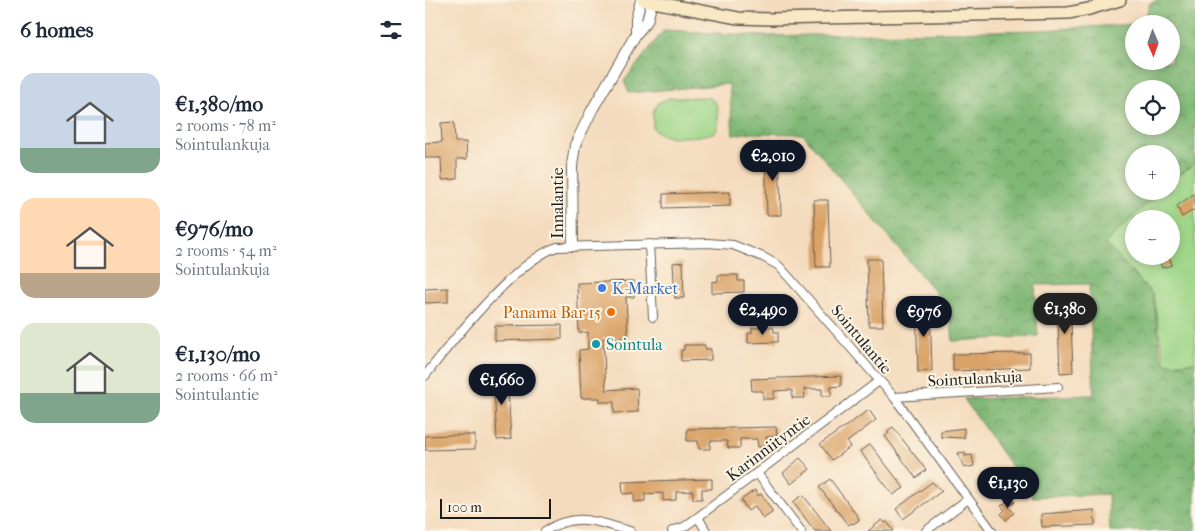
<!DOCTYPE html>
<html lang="en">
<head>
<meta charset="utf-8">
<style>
	:root { --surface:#fff; --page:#f2f2f3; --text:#1f2937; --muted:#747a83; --accent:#111827 }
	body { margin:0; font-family:"IM FELL French Canon",serif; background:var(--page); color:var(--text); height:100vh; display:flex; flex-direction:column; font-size:19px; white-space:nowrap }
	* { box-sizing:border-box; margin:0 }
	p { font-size:16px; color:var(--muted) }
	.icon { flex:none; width:28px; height:28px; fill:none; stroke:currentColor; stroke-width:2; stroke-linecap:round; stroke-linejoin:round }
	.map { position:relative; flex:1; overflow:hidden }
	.sheet { display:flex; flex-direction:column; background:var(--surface); width:425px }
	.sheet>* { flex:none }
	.needle { width:32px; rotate:178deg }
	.buttons { position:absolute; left:700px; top:15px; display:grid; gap:10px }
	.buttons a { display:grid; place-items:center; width:55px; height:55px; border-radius:50%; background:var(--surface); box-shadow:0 2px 8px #0003; font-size:25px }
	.scale { position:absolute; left:15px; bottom:12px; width:111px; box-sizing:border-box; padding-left:5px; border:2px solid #1c1c1c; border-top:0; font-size:14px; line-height:18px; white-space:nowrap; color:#1c1c1c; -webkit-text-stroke:4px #fcf5e5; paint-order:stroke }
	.price { position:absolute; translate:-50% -42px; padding:0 11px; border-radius:18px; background:var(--accent); color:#fff; font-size:16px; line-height:32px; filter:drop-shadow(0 1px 2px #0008) }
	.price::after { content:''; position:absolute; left:50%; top:30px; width:15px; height:11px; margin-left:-8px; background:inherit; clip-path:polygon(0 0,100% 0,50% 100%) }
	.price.on { background:#222; color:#fff }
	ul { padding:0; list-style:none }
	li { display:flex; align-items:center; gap:15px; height:125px; padding:0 20px }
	li span { display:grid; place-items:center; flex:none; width:140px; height:100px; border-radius:15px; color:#555 }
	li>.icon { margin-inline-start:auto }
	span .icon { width:60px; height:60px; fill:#fffc; stroke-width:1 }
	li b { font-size:21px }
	h2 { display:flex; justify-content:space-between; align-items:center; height:60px; padding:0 20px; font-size:21px }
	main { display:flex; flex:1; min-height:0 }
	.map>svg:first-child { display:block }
</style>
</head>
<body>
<main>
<section class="sheet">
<h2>6 homes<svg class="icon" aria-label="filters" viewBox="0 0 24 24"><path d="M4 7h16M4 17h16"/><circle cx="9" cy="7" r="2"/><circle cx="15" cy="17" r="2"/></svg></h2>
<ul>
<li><span style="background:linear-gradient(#c9d6e8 75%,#7fa58c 0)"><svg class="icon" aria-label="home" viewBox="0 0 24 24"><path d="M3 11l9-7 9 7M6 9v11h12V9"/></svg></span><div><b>€1,380/mo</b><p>2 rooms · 78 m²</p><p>Sointulankuja</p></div></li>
<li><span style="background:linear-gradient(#ffd9b3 75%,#b9a48a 0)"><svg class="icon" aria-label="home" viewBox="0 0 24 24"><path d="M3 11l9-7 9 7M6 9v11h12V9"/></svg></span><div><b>€976/mo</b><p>2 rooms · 54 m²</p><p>Sointulankuja</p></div></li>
<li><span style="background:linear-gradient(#dfe7d0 70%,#7fa58c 0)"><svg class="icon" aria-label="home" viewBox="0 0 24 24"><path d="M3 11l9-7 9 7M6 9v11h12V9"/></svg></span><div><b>€1,130/mo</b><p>2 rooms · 66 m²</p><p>Sointulantie</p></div></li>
</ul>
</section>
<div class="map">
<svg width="770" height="531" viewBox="0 0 770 531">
	<defs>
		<pattern id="forest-crowns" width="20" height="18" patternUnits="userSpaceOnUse" patternTransform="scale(1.25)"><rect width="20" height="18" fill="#7fb774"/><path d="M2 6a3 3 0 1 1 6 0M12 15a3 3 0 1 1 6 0" fill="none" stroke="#67945e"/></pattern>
	</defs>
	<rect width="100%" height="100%" fill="#fcf5e5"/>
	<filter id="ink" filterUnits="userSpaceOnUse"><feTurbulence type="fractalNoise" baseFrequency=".02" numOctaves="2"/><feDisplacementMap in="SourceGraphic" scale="10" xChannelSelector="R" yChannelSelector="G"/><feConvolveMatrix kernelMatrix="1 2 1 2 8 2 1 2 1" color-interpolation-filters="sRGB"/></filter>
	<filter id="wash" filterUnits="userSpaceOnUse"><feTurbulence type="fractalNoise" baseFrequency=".0096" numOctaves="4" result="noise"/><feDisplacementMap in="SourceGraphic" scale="20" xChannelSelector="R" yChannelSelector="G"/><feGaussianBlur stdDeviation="1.12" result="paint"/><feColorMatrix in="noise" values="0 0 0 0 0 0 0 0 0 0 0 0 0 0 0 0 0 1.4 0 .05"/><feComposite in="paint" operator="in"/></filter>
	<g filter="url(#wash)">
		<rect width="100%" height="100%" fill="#f4dbbd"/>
		<g fill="#9fd688" stroke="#5e7952" fill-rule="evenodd">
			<path d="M 283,97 C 291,101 293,106 293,115 C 293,121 294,126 291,131 C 285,137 250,138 241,136 C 236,135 232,132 228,128 L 228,112 L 233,103 L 244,98 Z"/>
			<path d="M 770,163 L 770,362 L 743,364 L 739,360 L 728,295 L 680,243 L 735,191 L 746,191 L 746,181 ZM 709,219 L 746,219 L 746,256 L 709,256 Z"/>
		</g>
		<path fill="url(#forest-crowns)" stroke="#4e6a48" fill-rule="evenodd" d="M 734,0 L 770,0 L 770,163 L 746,181 L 746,154 L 709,154 L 709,191 L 735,191 L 680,243 L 728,295 L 736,357 L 743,364 L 770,362 L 770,531 L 685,531 L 683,494 L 608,497 L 539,399 L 669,395 L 664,284 L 610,285 L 613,336 L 528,341 L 525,310 L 378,134 L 321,133 L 308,135 L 304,84 L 204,93 L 199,81 L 239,30 L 339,36 L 617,30 L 709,24 L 709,61 L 746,61 L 746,24 L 718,24 L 725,3 ZM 709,89 L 746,89 L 746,126 L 709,126 Z"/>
		<g id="blocks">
			<g fill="#daa266">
				<polygon points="29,122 30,142 41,142 42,159 32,159 32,179 17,180 16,158 0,158 0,143 17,142 16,123"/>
				<polygon points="340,148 354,148 356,215 342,215"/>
				<polygon points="305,192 305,206 238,208 238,194"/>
				<polygon points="770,193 770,209 757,217 752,206"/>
				<polygon points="389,200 403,200 405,267 391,267"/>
				<polygon points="744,256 747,265 737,268 734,259"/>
				<polygon points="442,259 456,259 458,326 444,326"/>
				<polygon points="258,262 259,298 250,298 248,263"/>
				<polygon points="293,275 313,275 313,281 319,281 319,292 287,293 287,282 293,281"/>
				<polygon points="209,281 209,297 201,297 203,337 178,338 181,390 212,388 213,412 189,413 189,402 175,402 175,398 156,398 154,350 163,349 163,332 154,333 152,283"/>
				<polygon points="23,288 23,302 0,303 0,289"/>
				<polygon points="632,297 645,297 648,372 635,373"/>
				<polygon points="505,304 507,371 493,372 491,305"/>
				<polygon points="137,325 137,339 70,341 70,326"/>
				<polygon points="348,327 349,332 353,332 353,342 323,343 323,333 327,333 327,328"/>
				<polygon points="259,345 280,345 280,349 286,349 286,360 256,361 256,350 259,350"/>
				<polygon points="605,353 605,368 528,371 528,354"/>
				<polygon points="82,372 86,439 72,440 68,373"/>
				<polygon points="416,376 416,386 406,387 406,396 397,396 397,389 379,389 380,398 367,398 367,390 349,391 349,399 338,399 338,391 327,391 326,379"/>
				<polygon points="444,410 451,420 422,442 425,447 407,460 395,444"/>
				<polygon points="351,427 352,436 341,437 342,446 333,447 332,439 315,439 315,448 303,448 302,441 285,441 285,449 274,449 273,441 262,441 262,429"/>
				<polygon points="468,427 501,470 491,478 460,436 464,433 462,431"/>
				<polygon points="539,428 539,438 516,437 516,431"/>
				<polygon points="28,435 50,435 50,449 0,450 0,436"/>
				<polygon points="445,444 479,488 468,495 435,451"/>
				<polygon points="540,452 540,456 547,455 549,466 539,468 533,453"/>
				<polygon points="375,458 385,469 366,484 358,473"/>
				<polygon points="287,479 287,489 277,489 277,499 268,499 268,491 251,492 251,500 238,501 238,493 220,494 220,501 209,502 209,493 198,494 197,482"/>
				<polygon points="405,479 433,517 434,520 428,524 427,523 423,525 394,487"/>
				<polygon points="507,482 517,491 478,519 471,509"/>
				<polygon points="330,490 333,496 336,494 348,512 338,519 330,506 323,511 316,500"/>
				<polygon points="378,495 406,531 390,531 368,502"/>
				<polygon points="586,498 590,502 584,507 589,513 581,520 576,514 580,510 576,506"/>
				<polygon points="669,510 670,525 617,527 616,514"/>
				<polygon points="457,520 460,523 462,522 469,531 443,531"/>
			</g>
		</g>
	</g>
	<g filter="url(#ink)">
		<use href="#blocks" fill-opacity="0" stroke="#685f54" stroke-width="1"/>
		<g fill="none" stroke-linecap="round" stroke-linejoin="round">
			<defs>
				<g id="minor">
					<polyline points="224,244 228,317"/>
					<path d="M 0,376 C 26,342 92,260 132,247 L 283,243 L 308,245 L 338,257 L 354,266 L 469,397 L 567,531"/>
					<polyline points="469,397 633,387"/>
					<polyline points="332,473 376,531"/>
					<polyline points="273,517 281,531"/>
					<path d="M 120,531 C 152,511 172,522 205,531"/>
					<polyline points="247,531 259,527 273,517 454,381"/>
					<polyline points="501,531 543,499"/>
				</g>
				<g id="tertiary">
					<polyline points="211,34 211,19 216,0"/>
					<polyline points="148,246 147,166 150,145 167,110 211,34 222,21 227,2"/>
				</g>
				<polyline id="secondary" points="218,0 313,18 345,19 643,13 664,9 695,0"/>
			</defs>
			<use href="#minor" stroke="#685f54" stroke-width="10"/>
			<use href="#tertiary" stroke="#685f54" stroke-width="12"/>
			<use href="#secondary" stroke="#685f54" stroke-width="14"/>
			<use href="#minor" stroke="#fff" stroke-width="8"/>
			<use href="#tertiary" stroke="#fff" stroke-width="10"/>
			<use href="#secondary" stroke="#f8e8c3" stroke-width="11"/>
		</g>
	</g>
	<circle fill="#3f7fe0" stroke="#fcf5e5" stroke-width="2" cx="177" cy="288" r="5"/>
	<circle fill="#e8710a" stroke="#fcf5e5" stroke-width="2" cx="186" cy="312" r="5"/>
	<circle fill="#0f9aa8" stroke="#fcf5e5" stroke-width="2" cx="171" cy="344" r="5"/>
	<g text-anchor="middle" stroke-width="4" stroke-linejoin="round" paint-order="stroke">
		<g font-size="16" fill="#1c1c1c" stroke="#fcf5e5">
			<text transform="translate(132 203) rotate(-90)" y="6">Innalantie</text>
			<text transform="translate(437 339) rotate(50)" y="6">Sointulantie</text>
			<text transform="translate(550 378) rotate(-3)" y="6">Sointulankuja</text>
			<text transform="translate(343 447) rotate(-37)" y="6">Karinniityntie</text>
		</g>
		<g font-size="16" fill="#366cbe" stroke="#fcf5e5" text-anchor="start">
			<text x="187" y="294">K-Market</text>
		</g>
		<g font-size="16" fill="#c56008" stroke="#fcf5e5" text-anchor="end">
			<text x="176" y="318">Panama Bar 15</text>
		</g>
		<g font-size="16" fill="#0d838f" stroke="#fcf5e5" text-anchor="start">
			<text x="181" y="350">Sointula</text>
		</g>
	</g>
</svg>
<div class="buttons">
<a><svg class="needle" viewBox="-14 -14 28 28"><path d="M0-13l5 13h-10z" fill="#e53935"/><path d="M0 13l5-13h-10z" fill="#747a83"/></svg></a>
<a><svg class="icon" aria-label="locate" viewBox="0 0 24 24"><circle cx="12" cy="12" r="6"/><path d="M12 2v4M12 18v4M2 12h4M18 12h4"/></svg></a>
<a>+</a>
<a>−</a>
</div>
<div class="scale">100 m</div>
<b class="price" style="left:348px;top:182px">€2,010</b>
<b class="price on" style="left:640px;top:335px">€1,380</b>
<b class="price" style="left:338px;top:336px">€2,490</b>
<b class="price" style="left:499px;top:338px">€976</b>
<b class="price" style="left:77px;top:406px">€1,660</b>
<b class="price" style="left:583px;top:509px">€1,130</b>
</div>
</main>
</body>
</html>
